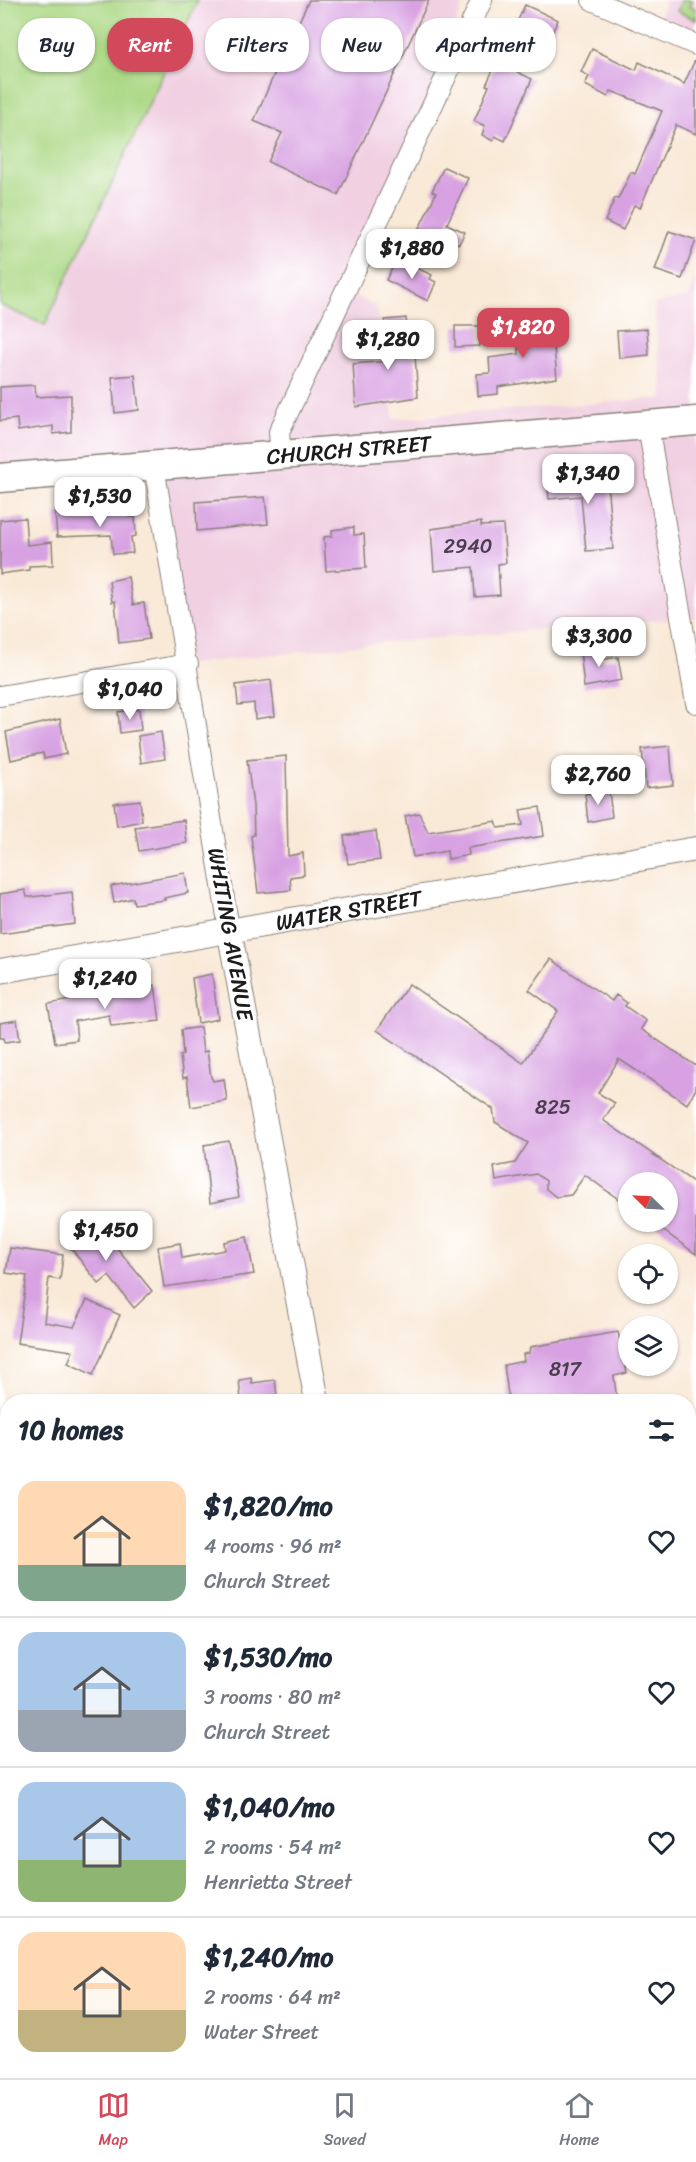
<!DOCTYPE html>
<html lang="en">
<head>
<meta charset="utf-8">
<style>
	:root { --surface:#fff; --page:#f6f6f7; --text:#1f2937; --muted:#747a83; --line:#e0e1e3; --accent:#d1495b }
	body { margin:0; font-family:Sriracha,sans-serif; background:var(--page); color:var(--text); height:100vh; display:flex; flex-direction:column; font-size:22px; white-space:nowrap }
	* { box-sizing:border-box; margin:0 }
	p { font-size:20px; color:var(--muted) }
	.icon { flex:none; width:33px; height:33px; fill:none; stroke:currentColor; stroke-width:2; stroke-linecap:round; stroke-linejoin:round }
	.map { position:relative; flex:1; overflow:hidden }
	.panel { position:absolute; left:0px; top:1394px; width:696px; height:686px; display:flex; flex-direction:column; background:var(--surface); border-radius:24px 24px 0 0; box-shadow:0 2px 4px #0004 }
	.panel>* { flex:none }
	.guide { position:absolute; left:18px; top:18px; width:660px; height:54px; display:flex; gap:12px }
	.needle { width:39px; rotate:294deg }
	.buttons { position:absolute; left:618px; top:1172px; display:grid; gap:12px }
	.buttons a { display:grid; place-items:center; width:60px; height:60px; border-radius:50%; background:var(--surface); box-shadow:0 2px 4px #0004; font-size:30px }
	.price { position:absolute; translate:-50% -51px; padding:0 14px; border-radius:12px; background:#fff; color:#222; font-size:20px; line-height:39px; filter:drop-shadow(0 2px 3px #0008) }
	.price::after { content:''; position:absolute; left:50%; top:36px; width:18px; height:14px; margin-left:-9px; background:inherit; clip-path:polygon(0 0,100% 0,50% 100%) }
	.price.selected { background:var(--accent); color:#fff }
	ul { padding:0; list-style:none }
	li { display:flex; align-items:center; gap:18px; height:150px; padding:0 18px }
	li+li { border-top:2px solid var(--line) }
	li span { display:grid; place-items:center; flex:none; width:168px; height:120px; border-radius:18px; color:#555 }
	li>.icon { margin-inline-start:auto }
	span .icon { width:72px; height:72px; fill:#fffc; stroke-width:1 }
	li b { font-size:26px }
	h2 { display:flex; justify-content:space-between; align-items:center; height:72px; padding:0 18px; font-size:26px }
	.tag { padding:0 21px; border-radius:24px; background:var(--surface); box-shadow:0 2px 4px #0004; font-size:21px; line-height:54px }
	.tag.selected { background:var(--accent); color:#fff }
	.tab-bar { display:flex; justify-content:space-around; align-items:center; height:84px; border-top:2px solid var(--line); background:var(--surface); font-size:16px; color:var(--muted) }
	.tab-bar a { display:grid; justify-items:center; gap:3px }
	.tab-bar .selected { color:var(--accent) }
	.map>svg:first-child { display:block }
</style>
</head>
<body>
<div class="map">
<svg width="696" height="2078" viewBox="0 0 696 2078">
	<rect width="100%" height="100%" fill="#fff"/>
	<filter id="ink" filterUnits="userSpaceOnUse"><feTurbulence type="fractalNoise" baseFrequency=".0167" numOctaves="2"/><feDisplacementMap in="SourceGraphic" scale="12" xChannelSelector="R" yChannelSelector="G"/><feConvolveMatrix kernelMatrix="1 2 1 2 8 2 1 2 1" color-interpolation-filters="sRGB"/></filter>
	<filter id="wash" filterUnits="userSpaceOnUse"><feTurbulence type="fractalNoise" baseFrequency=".008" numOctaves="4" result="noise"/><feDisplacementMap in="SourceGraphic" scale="24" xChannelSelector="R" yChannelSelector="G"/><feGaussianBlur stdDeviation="1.35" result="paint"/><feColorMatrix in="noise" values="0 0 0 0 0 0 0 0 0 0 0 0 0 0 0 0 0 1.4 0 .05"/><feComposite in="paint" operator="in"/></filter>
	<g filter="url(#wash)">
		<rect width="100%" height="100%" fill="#f9e9d7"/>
		<g fill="#f1d0e2">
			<polygon points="198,0 465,0 387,202 346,292 376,306 388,356 393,419 663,398 654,304 689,297 696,275 696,617 377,643 188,664 154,466 0,478 0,305 45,325"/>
			<polygon points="666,0 696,0 696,31 660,16"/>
		</g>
		<g fill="#cebed0">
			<polygon points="0,1412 8,1415 8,2072 682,2072 679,2078 0,2078"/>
			<polygon points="688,1732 696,1736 696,2042 689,2058"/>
		</g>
		<g fill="#abd884" stroke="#647a50" stroke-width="1.5">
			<polygon points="0,0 198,0 45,325 0,305"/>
			<polygon points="682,0 692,0 689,6 696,9 696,20 677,11"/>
		</g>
		<polygon fill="#88b872" stroke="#526a47" stroke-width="1.5" points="688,1467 696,1469 696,1621 688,1619"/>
		<g id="blocks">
			<g fill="#d8a2e2">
				<polygon points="309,0 429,0 338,195 268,162 282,133 254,121 285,49 280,47 291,26 296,28"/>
				<polygon points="525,5 558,20 546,45 514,29"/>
				<polygon points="592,49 636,70 639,62 684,84 696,58 696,134 676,125 640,208 634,205 623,230 605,221 615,198 618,199 631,172 635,174 662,111 611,91 608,97 585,85 589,76 581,72"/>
				<polygon points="497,62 532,79 505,141 495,136 493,141 482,135 485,126 474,121 489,86 486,85"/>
				<polygon points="444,167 468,178 447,224 465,232 459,244 450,240 445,248 416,235 436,193 432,191"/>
				<polygon points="669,231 696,240 682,279 655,270"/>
				<polygon points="397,259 432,275 430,279 436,282 428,301 386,280"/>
				<polygon points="551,317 557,378 498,387 498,394 478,396 477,374 490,373 489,358 519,354 515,321"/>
				<polygon points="406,318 410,356 415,355 418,397 356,407 353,364 390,361 385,320"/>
				<polygon points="455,326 480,326 480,346 455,347"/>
				<polygon points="647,329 649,355 619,358 617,331"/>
				<polygon points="135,375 139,410 115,413 112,377"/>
				<polygon points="35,385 36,397 71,395 71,432 53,434 53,426 18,431 17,419 0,421 0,387"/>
				<polygon points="606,471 613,549 586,551 581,496 549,499 547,478"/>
				<polygon points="265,497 268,524 197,531 196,502"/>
				<polygon points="129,509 130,517 135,517 136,536 131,537 133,553 113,554 111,535 57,537 55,514 78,512 78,517 116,514 115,511"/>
				<polygon points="25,518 27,545 52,542 53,565 29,566 29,570 0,574 0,520"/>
				<polygon points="481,522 481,526 503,525 506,563 498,564 500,595 475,597 473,567 434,571 431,529"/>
				<polygon points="354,527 354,535 364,534 366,568 326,571 324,537 332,536 332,530"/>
				<polygon points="128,577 133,605 144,603 149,639 119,643 115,601 112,602 109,581"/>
				<polygon points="598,648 600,660 618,657 622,680 584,687 580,650"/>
				<polygon points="271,680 275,716 255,719 254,703 238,705 236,685"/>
				<polygon points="139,709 141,730 120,733 118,712"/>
				<polygon points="60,719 66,754 44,759 43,753 11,760 6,732"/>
				<polygon points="161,732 165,759 141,763 138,736"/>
				<polygon points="670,746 673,785 646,788 642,749"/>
				<polygon points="286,756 288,856 303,853 304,875 290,877 291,890 258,893 251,836 254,835 253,806 247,760"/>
				<polygon points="609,791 612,817 588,822 585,794"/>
				<polygon points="140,800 142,821 117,826 114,803"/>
				<polygon points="540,807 544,836 468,848 469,855 448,859 447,851 413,857 405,816 419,813 428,832 496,821 498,828 523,825 520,810"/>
				<polygon points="184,820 187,843 139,851 135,827"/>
				<polygon points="376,831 380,860 348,864 344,836"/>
				<polygon points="185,873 188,893 164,898 165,900 134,904 133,898 114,903 111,886"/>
				<polygon points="25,890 27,897 31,897 72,892 75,924 0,934 0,894"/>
				<polygon points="551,959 612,1001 616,995 627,1003 625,1006 646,1021 641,1029 696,1066 696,1089 687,1104 619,1059 598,1093 615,1103 603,1120 696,1184 696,1254 650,1221 668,1221 668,1182 628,1182 628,1206 585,1175 571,1195 556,1197 546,1189 546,1181 536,1174 496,1181 494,1167 515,1163 528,1143 495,1122 493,1109 377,1030 409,984 523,1063 558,1011 529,990"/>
				<polygon points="212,974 218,1019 198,1023 192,978"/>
				<polygon points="155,985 160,1021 111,1026 109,1015 75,1021 77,1040 55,1043 48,1004 106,994 105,991"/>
				<polygon points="17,1020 20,1040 5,1042 4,1038 0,1038 0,1023"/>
				<polygon points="200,1027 203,1052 207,1051 211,1077 213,1081 224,1079 227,1101 191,1107 187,1077 183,1078 180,1056 183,1055 181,1030"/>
				<polygon points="229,1141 239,1197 210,1203 204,1145"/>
				<polygon points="80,1219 97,1239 105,1233 152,1291 134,1308 109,1276 99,1284 63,1238 63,1233"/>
				<polygon points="247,1237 254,1274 164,1287 158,1247 180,1243 182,1258 225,1250 224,1242"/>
				<polygon points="10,1248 63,1255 60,1280 49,1278 44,1322 74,1327 87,1300 120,1315 93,1375 68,1363 73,1351 17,1343 27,1276 6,1273"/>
				<polygon points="618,1332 627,1373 614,1376 617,1401 509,1401 504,1365 524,1361 523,1354 529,1353 530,1347"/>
				<polygon points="251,1378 252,1383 275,1380 277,1395 241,1400 239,1380"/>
			</g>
		</g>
	</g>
	<g filter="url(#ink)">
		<use href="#blocks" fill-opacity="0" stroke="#8a827a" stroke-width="1.5"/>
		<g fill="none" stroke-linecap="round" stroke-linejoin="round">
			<defs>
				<g id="minor">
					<polyline points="592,0 696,45"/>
					<polyline points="648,426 696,703"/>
					<polyline points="281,456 279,432 482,0"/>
					<polyline points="154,466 229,929"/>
					<polyline points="0,696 188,664"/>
				</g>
				<g id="tertiary">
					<polyline points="229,929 317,1401"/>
					<path id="s1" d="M 0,971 L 696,849"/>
					<polyline points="688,1729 696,1733"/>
				</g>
				<g id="secondary">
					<path id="s2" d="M 0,478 L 696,421"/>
				</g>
			</defs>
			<use href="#minor" stroke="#8a827a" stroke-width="22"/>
			<use href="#tertiary" stroke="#8a827a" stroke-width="26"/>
			<use href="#secondary" stroke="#8a827a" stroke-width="31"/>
			<use href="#minor" stroke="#fff" stroke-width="20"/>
			<use href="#tertiary" stroke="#fff" stroke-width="24"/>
			<use href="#secondary" stroke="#fff" stroke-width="28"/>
		</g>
	</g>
	<g text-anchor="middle" stroke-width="6" stroke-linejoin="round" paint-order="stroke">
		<g font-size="20" fill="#4b3e4e">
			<text x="468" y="553">2940</text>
			<text x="553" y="1114">825</text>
			<text x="565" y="1376">817</text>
		</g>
		<g font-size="22" fill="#1c1c1c" stroke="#fff">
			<text dy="8" stroke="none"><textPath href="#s2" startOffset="350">CHURCH STREET</textPath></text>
			<text dy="8" stroke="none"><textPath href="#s1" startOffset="354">WATER STREET</textPath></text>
			<text transform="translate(231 934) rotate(80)" y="8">WHITING AVENUE</text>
		</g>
	</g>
</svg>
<div class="buttons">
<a><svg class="needle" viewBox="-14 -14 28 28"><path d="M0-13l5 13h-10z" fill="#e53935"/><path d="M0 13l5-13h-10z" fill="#747a83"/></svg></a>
<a><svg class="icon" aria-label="locate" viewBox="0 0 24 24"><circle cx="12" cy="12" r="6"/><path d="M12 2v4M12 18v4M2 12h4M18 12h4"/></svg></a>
<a><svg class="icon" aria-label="layers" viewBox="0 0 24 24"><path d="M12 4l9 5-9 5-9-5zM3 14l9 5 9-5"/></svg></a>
</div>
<b class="price" style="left:412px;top:280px">$1,880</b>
<b class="price selected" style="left:523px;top:359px">$1,820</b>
<b class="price" style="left:388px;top:371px">$1,280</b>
<b class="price" style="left:588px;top:505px">$1,340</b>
<b class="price" style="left:100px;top:528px">$1,530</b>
<b class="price" style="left:599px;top:668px">$3,300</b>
<b class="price" style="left:130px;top:721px">$1,040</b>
<b class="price" style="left:598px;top:806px">$2,760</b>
<b class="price" style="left:105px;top:1010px">$1,240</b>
<b class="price" style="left:106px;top:1262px">$1,450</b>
<div class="guide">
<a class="tag">Buy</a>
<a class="tag selected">Rent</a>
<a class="tag">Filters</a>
<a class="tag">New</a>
<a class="tag">Apartment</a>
</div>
<section class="panel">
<h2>10 homes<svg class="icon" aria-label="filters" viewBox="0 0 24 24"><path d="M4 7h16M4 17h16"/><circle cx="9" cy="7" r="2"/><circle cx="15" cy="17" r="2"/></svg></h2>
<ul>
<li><span style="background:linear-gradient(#ffd9b3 70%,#7fa58c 0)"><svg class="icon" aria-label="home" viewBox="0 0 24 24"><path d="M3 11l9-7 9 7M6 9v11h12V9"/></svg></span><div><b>$1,820/mo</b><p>4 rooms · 96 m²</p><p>Church Street</p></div><svg class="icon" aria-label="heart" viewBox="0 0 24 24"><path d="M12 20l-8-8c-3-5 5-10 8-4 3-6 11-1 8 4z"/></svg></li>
<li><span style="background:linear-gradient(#a9c7e8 65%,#9aa5b1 0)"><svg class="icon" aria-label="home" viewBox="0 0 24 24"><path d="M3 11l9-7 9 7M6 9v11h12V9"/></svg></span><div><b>$1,530/mo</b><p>3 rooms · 80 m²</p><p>Church Street</p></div><svg class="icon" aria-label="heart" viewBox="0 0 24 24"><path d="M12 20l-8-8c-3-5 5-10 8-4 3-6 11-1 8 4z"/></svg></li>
<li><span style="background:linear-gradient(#a9c7e8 65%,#8fb573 0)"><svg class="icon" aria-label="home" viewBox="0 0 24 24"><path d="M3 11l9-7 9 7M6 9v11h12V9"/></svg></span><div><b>$1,040/mo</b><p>2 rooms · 54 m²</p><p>Henrietta Street</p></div><svg class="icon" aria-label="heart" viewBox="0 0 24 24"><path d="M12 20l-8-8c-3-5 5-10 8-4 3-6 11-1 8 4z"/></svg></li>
<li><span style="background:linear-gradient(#ffd9b3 65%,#c2b280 0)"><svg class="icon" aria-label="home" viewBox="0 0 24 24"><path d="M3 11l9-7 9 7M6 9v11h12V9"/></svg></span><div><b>$1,240/mo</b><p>2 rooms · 64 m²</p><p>Water Street</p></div><svg class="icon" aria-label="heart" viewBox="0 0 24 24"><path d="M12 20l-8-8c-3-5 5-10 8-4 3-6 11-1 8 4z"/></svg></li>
</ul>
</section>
</div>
<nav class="tab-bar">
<a class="selected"><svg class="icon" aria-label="map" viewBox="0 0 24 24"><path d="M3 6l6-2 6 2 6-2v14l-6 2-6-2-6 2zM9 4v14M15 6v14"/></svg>Map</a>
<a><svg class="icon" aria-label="saved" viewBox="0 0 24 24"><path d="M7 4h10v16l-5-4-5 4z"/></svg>Saved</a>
<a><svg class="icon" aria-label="home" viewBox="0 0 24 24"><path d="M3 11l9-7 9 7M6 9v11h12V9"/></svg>Home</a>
</nav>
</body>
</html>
